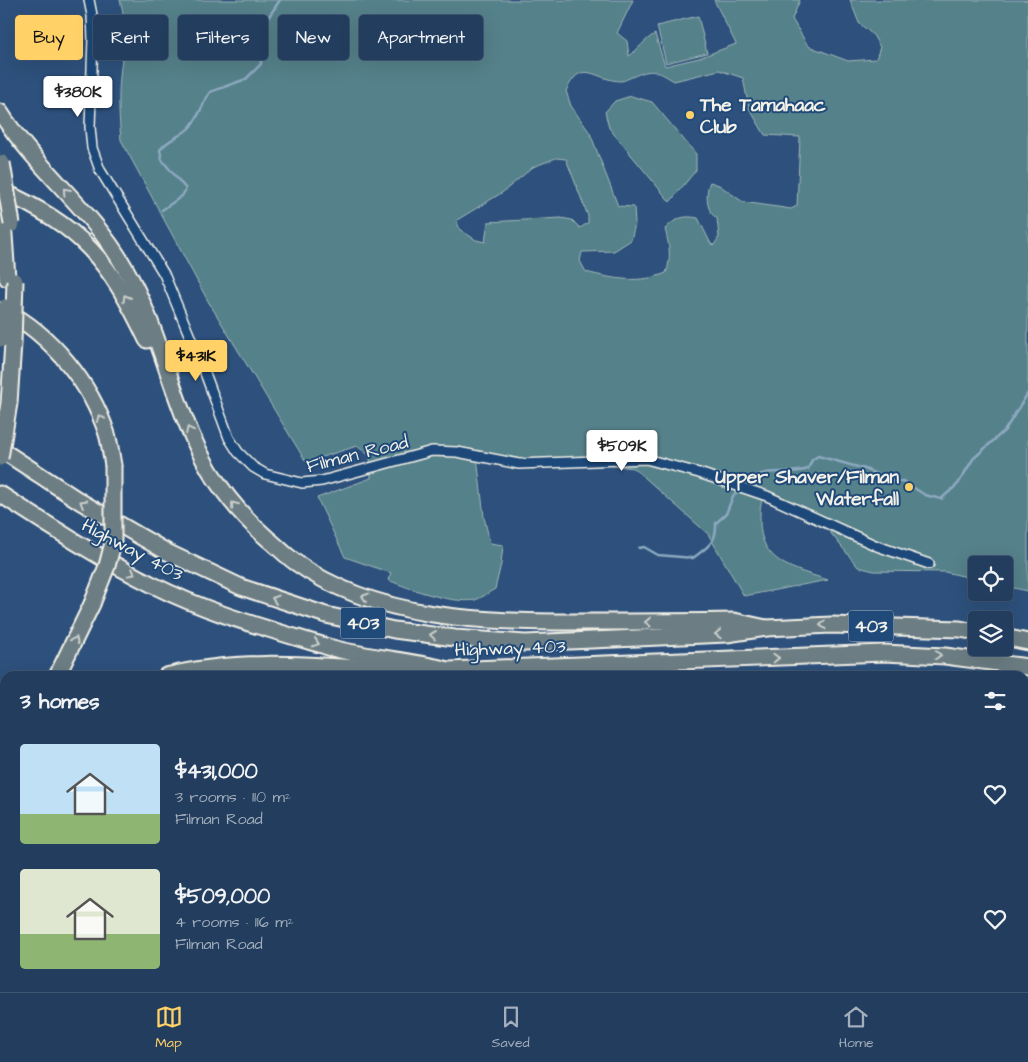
<!DOCTYPE html>
<html lang="en">
<head>
<meta charset="utf-8">
<style>
	:root { --surface:#223d5d; --page:#2a4463; --text:#f1f3f6; --muted:#a2aebc; --line:#3f5672; --accent:#ffd166 }
	body { margin:0; font-family:"Architects Daughter",sans-serif; background:var(--page); color:var(--text); height:100vh; display:flex; flex-direction:column; font-size:19px; white-space:nowrap }
	* { box-sizing:border-box; margin:0 }
	p { font-size:16px; color:var(--muted) }
	.icon { flex:none; width:28px; height:28px; fill:none; stroke:currentColor; stroke-width:2; stroke-linecap:round; stroke-linejoin:round }
	.map { position:relative; flex:1; overflow:hidden }
	.sheet { position:absolute; left:0px; top:671px; width:1029px; height:321px; display:flex; flex-direction:column; background:var(--surface); border-radius:15px 15px 0 0; box-shadow:0 5px 20px #0002,0 0 0 1px var(--line) }
	.sheet>* { flex:none }
	.hud { position:absolute; left:15px; top:15px; width:500px; height:45px; display:flex; gap:10px }
	.tools { position:absolute; left:968px; top:556px; display:grid; gap:10px }
	.tools a { display:grid; place-items:center; width:45px; height:45px; border-radius:5px; background:var(--surface); box-shadow:0 5px 20px #0002,0 0 0 1px var(--line); font-size:25px }
	.price { position:absolute; translate:-50% -42px; padding:0 11px; border-radius:5px; background:#fff; color:#222; font-size:16px; line-height:32px; filter:drop-shadow(0 1px 2px #0008) }
	.price::after { content:''; position:absolute; left:50%; top:30px; width:15px; height:11px; margin-left:-8px; background:inherit; clip-path:polygon(0 0,100% 0,50% 100%) }
	.price.current { background:var(--accent); color:#111 }
	ul { padding:0; list-style:none }
	li { display:flex; align-items:center; gap:15px; height:125px; padding:0 20px }
	li span { display:grid; place-items:center; flex:none; width:140px; height:100px; border-radius:5px; color:#555 }
	li>.icon { margin-inline-start:auto }
	span .icon { width:60px; height:60px; fill:#fffc; stroke-width:1 }
	li b { font-size:21px }
	h2 { display:flex; justify-content:space-between; align-items:center; height:60px; padding:0 20px; font-size:21px }
	.chip { padding:0 18px; border-radius:5px; background:var(--surface); box-shadow:0 5px 20px #0002,0 0 0 1px var(--line); font-size:18px; line-height:45px }
	.chip.current { background:var(--accent); color:#111 }
	.tabs { display:flex; justify-content:space-around; align-items:center; height:70px; border-top:1px solid var(--line); background:var(--surface); font-size:14px; color:var(--muted) }
	.tabs a { display:grid; justify-items:center; gap:2px }
	.tabs .current { color:var(--accent) }
	.map>svg:first-child { display:block }
</style>
</head>
<body>
<div class="map">
<svg width="1028" height="992" viewBox="0 0 1028 992">
	<rect width="100%" height="100%" fill="#2d517c"/>
	<filter id="ink" filterUnits="userSpaceOnUse"><feTurbulence type="fractalNoise" baseFrequency=".02" numOctaves="2"/><feDisplacementMap in="SourceGraphic" scale="10" xChannelSelector="R" yChannelSelector="G"/><feConvolveMatrix kernelMatrix="1 2 1 2 8 2 1 2 1" color-interpolation-filters="sRGB"/></filter>
	<g filter="url(#ink)">
		<g fill="#55818a" stroke="#a4b9b9" fill-rule="evenodd">
			<path d="M 120,0 L 633,0 L 617,33 L 627,41 L 629,56 C 639,49 644,40 655,34 L 665,66 L 699,58 L 736,44 L 714,0 L 800,0 L 792,19 L 808,46 L 848,61 L 876,59 L 880,47 L 873,35 L 859,23 L 850,0 L 1028,0 L 1028,591 L 1004,586 L 1004,565 L 976,565 L 976,579 L 945,572 L 874,571 L 858,567 L 821,521 L 766,493 C 760,502 760,508 760,519 C 759,563 794,569 828,580 L 744,596 L 708,534 L 634,468 L 566,461 L 517,467 L 477,457 L 484,517 L 490,543 L 503,545 L 501,564 L 495,589 C 489,592 482,598 475,600 C 452,604 410,589 388,580 L 391,573 L 345,557 L 317,498 L 371,478 L 370,456 L 357,446 L 306,462 L 208,301 L 121,140 C 119,119 118,98 120,77 C 122,52 128,25 120,0 ZM 719,70 L 743,78 L 749,108 L 765,135 L 800,137 L 797,206 L 791,209 L 743,202 L 719,185 L 710,182 C 705,192 706,213 717,218 L 719,237 L 714,245 L 711,244 L 698,218 C 683,215 676,218 665,229 C 669,245 672,257 666,273 C 640,284 613,279 586,272 L 580,261 L 582,252 L 614,251 L 631,240 L 635,224 L 634,207 L 618,206 L 590,133 L 571,106 L 566,91 C 582,56 596,81 621,81 C 624,81 629,78 632,77 C 652,68 656,70 674,81 ZM 556,158 L 566,159 L 588,216 L 588,223 L 580,228 L 572,220 L 561,218 L 488,222 L 485,242 L 476,240 L 459,229 L 457,220 L 503,192 L 533,167 Z"/>
			<polygon points="698,16 707,53 666,63 657,26"/>
			<polygon points="631,96 652,102 696,154 696,170 670,202 609,128 605,112 615,101"/>
			<polygon points="142,988 663,988 667,992 142,992"/>
		</g>
		<g fill="none" stroke-linecap="round" stroke-linejoin="round">
			<g stroke="#8da9c0" stroke-width="2.5">
				<path d="M 162,210 L 182,196 L 186,189 L 162,160 L 160,150 C 167,139 181,137 190,127 C 200,116 202,104 210,92 L 246,79 L 261,64 L 262,27 L 280,0"/>
				<path d="M 749,481 C 765,466 788,476 808,469 L 812,460 L 818,456 L 865,469 L 894,482 L 903,481 L 925,495 L 941,499 L 958,484 L 973,459 L 1005,430 L 1028,393"/>
				<path d="M 639,548 L 644,547 L 658,555 L 693,558 C 707,547 717,543 716,523 L 726,514 L 733,496 L 738,491"/>
			</g>
			<defs>
				<g id="minor">
					<polyline points="89,0 92,15 93,39 90,127 92,148 100,170 164,274 205,373 229,438 238,452 253,467 265,474 302,483 322,481 432,451 457,452 519,464 646,459 699,473 767,496 877,546 929,564"/>
					<polyline points="120,992 120,988"/>
				</g>
				<g id="motorway">
					<path d="M 0,112 C 36,169 92,209 125,268 C 162,332 172,407 210,471 C 226,497 245,519 268,539 C 277,546 285,555 295,562 C 376,620 483,622 579,622 C 631,622 682,622 734,621 L 766,628"/>
					<path d="M 0,190 C 82,227 109,260 147,340"/>
					<polyline points="2,206 7,278"/>
					<path d="M 4,310 C 51,334 91,384 107,434 C 110,444 111,455 113,465"/>
					<polyline points="9,403 13,343"/>
					<polyline points="0,449 81,502 167,552 241,587 326,615 394,630 455,638 525,643 727,634 766,628 832,625 960,629 976,632"/>
					<path d="M 0,494 C 50,526 100,559 153,585 C 206,612 268,629 325,646 C 364,658 407,659 448,670 L 884,653 L 945,656 L 1028,667"/>
					<polyline points="1004,637 1028,642"/>
					<polyline points="57,676 92,604"/>
					<path d="M 166,676 C 249,655 335,668 419,672 L 436,671"/>
					<polyline points="0,801 5,788"/>
					<polyline points="0,847 5,838"/>
				</g>
			</defs>
			<use href="#minor" stroke="#f4f1e8" stroke-width="12"/>
			<use href="#motorway" stroke="#f4f1e8" stroke-width="19"/>
			<use href="#minor" stroke="#1f4a7a" stroke-width="9"/>
			<use href="#motorway" stroke="#6c7e84" stroke-width="15"/>
			<defs>
				<g id="motorway-bridge">
					<polyline points="2,163 12,224"/>
					<polyline points="2,339 6,307"/>
					<polyline points="13,343 15,281"/>
					<polyline points="0,458 9,403"/>
					<polyline points="92,604 107,566 113,543 113,465"/>
				</g>
			</defs>
			<use href="#motorway-bridge" stroke="#f4f1e8" stroke-width="19" stroke-linecap="butt"/>
			<use href="#motorway-bridge" stroke="#6c7e84" stroke-width="15"/>
		</g>
		<defs><path id="oneway-chevron" d="M-2-3.5L2.5 0L-2 3.5" fill="none" stroke-width="1.6" stroke-linecap="round" stroke-linejoin="round" transform="scale(1.25)"/></defs>
		<g stroke="#cbceca">
			<use href="#oneway-chevron" transform="translate(66 191) rotate(-132)"/>
			<use href="#oneway-chevron" transform="translate(126 298) rotate(-120)"/>
			<use href="#oneway-chevron" transform="translate(100 418) rotate(-112)"/>
			<use href="#oneway-chevron" transform="translate(189 430) rotate(-116)"/>
			<use href="#oneway-chevron" transform="translate(83 503) rotate(-149)"/>
			<use href="#oneway-chevron" transform="translate(234 505) rotate(-129)"/>
			<use href="#oneway-chevron" transform="translate(132 573) rotate(29)"/>
			<use href="#oneway-chevron" transform="translate(365 597) rotate(-162)"/>
			<use href="#oneway-chevron" transform="translate(275 599) rotate(-162)"/>
			<use href="#oneway-chevron" transform="translate(648 622) rotate(-180)"/>
			<use href="#oneway-chevron" transform="translate(823 625) rotate(177)"/>
			<use href="#oneway-chevron" transform="translate(718 634) rotate(177)"/>
			<use href="#oneway-chevron" transform="translate(433 635) rotate(-173)"/>
			<use href="#oneway-chevron" transform="translate(75 640) rotate(-64)"/>
			<use href="#oneway-chevron" transform="translate(316 643) rotate(18)"/>
			<use href="#oneway-chevron" transform="translate(938 655) rotate(3)"/>
			<use href="#oneway-chevron" transform="translate(776 658) rotate(-2)"/>
		</g>
	</g>
	<g fill="#ffd166" stroke="#1f4a7a" stroke-width="2">
		<circle cx="690" cy="115" r="5"/>
		<circle cx="909" cy="487" r="5"/>
	</g>
	<g text-anchor="middle" stroke-width="4" stroke-linejoin="round" paint-order="stroke">
		<g fill="#1f4a7a" stroke="#b4bfc7" stroke-width="1">
			<rect x="340.5" y="607.5" width="45" height="31" rx="4"/>
			<rect x="848.5" y="610.5" width="45" height="31" rx="4"/>
		</g>
		<g font-size="18" font-weight="bold" fill="#f4f1e8">
			<text x="363" y="629">403</text>
			<text x="871" y="632">403</text>
		</g>
		<g font-size="19" font-weight="bold" fill="#f4f1e8" stroke="#1f4a7a" text-anchor="start">
			<text x="700" y="111">The Tamahaac<tspan x="700" dy="22">Club</tspan></text>
			<text x="899" y="483" text-anchor="end">Upper Shaver/Filman<tspan x="899" dy="22">Waterfall</tspan></text>
		</g>
		<g font-size="19" fill="#f4f1e8" stroke="#1f4a7a">
			<text transform="translate(357 453) rotate(-14)" y="7">Filman Road</text>
			<text transform="translate(133 549) rotate(28)" y="7">Highway 403</text>
			<text transform="translate(510 647) rotate(-2)" y="7">Highway 403</text>
		</g>
	</g>
</svg>
<div class="tools">
<a><svg class="icon" aria-label="locate" viewBox="0 0 24 24"><circle cx="12" cy="12" r="6"/><path d="M12 2v4M12 18v4M2 12h4M18 12h4"/></svg></a>
<a><svg class="icon" aria-label="layers" viewBox="0 0 24 24"><path d="M12 4l9 5-9 5-9-5zM3 14l9 5 9-5"/></svg></a>
</div>
<b class="price" style="left:78px;top:118px">$380K</b>
<b class="price current" style="left:196px;top:382px">$431K</b>
<b class="price" style="left:622px;top:472px">$509K</b>
<div class="hud">
<a class="chip current">Buy</a>
<a class="chip">Rent</a>
<a class="chip">Filters</a>
<a class="chip">New</a>
<a class="chip">Apartment</a>
</div>
<section class="sheet">
<h2>3 homes<svg class="icon" aria-label="filters" viewBox="0 0 24 24"><path d="M4 7h16M4 17h16"/><circle cx="9" cy="7" r="2"/><circle cx="15" cy="17" r="2"/></svg></h2>
<ul>
<li><span style="background:linear-gradient(#bfe0f5 70%,#8fb573 0)"><svg class="icon" aria-label="home" viewBox="0 0 24 24"><path d="M3 11l9-7 9 7M6 9v11h12V9"/></svg></span><div><b>$431,000</b><p>3 rooms · 110 m²</p><p>Filman Road</p></div><svg class="icon" aria-label="heart" viewBox="0 0 24 24"><path d="M12 20l-8-8c-3-5 5-10 8-4 3-6 11-1 8 4z"/></svg></li>
<li><span style="background:linear-gradient(#dfe7d0 65%,#8fb573 0)"><svg class="icon" aria-label="home" viewBox="0 0 24 24"><path d="M3 11l9-7 9 7M6 9v11h12V9"/></svg></span><div><b>$509,000</b><p>4 rooms · 116 m²</p><p>Filman Road</p></div><svg class="icon" aria-label="heart" viewBox="0 0 24 24"><path d="M12 20l-8-8c-3-5 5-10 8-4 3-6 11-1 8 4z"/></svg></li>
</ul>
</section>
</div>
<nav class="tabs">
<a class="current"><svg class="icon" aria-label="map" viewBox="0 0 24 24"><path d="M3 6l6-2 6 2 6-2v14l-6 2-6-2-6 2zM9 4v14M15 6v14"/></svg>Map</a>
<a><svg class="icon" aria-label="saved" viewBox="0 0 24 24"><path d="M7 4h10v16l-5-4-5 4z"/></svg>Saved</a>
<a><svg class="icon" aria-label="home" viewBox="0 0 24 24"><path d="M3 11l9-7 9 7M6 9v11h12V9"/></svg>Home</a>
</nav>
</body>
</html>
